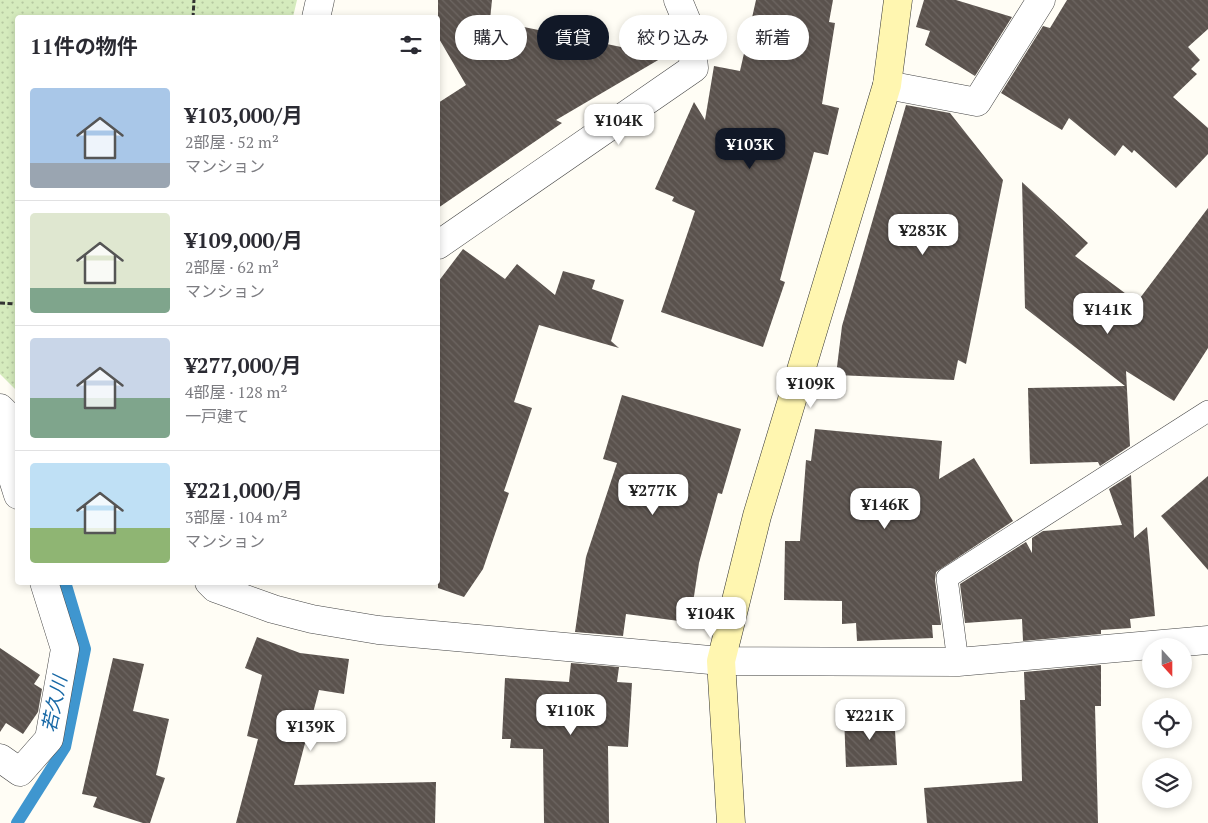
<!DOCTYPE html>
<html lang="ja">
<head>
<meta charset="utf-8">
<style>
	:root { --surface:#fff; --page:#f7f7f7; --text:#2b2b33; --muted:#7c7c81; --line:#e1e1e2; --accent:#111827 }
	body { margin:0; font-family:"PT Serif","Noto Sans JP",serif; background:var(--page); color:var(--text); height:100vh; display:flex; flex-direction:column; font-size:19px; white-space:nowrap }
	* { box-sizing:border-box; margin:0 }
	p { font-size:16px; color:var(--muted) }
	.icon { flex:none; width:28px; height:28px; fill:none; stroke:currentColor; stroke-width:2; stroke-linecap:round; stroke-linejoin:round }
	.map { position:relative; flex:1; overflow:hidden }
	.drawer { position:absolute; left:15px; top:15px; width:425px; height:570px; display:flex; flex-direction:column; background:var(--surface); border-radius:5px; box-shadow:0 2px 8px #0003 }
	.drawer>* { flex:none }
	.hud { position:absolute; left:455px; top:15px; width:475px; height:45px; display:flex; gap:10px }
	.needle { width:32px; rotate:159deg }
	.tools { position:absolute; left:1142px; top:638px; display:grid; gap:10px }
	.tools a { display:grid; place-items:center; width:50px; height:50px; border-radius:50%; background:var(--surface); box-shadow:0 2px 8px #0003; font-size:25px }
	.price { position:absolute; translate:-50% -42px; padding:0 11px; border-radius:10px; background:#fff; color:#222; font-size:16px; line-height:32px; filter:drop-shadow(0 1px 2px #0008) }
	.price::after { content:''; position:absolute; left:50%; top:30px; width:15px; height:11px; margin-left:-8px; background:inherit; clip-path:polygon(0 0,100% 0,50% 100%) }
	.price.active { background:var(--accent); color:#fff }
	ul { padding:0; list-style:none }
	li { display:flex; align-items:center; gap:15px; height:125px; padding:0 15px }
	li+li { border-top:1px solid var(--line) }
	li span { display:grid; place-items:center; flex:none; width:140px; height:100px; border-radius:5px; color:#555 }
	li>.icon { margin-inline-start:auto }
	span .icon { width:60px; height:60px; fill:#fffc; stroke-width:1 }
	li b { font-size:21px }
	h2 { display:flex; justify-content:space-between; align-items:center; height:60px; padding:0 15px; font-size:21px }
	.chip { padding:0 18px; border-radius:22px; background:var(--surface); box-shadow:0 2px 8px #0003; font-size:18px; line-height:45px }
	.chip.active { background:var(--accent); color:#fff }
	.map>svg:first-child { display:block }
</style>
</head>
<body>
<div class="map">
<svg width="1208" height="823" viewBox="0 0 1208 823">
	<defs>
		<pattern id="park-dots" width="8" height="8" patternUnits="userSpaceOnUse" patternTransform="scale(1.25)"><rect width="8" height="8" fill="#d5ebbd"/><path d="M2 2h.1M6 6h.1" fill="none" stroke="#b6c8a1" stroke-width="1.8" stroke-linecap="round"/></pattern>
		<pattern id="building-back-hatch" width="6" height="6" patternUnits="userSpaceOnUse" patternTransform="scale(1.25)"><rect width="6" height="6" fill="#5a524d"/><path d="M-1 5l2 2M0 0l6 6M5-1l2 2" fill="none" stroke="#6d6662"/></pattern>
	</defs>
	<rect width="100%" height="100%" fill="#fffdf5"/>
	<polygon fill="url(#park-dots)" points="0,0 297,0 293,17 18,18 17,391 0,374"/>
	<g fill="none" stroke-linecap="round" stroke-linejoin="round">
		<polyline stroke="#3f96cf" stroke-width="12" points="17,823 65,747 85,649 65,582"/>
	</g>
	<g fill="url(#building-back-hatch)">
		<polygon points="438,0 492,0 490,20 665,56 556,120 562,123 438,208 438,103 466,85 438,37"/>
		<polygon points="756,0 833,0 829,22 835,23 822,104 839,108 828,155 814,152 780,280 785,282 763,347 661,312 695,211 672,201 674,197 655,189 694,102 705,120 714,66 740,71"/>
		<polygon points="924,0 956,0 1012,17 975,76 925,45 930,31 916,27"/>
		<polygon points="1067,0 1208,0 1208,29 1188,47 1200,60 1191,69 1197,74 1173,97 1208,128 1208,154 1176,188 1134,150 1132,153 1123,145 1115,156 1069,118 1062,130 1001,93 1043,26 1050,28"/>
		<polygon points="906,105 950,113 1003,180 966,364 958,360 954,380 836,375 842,326"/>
		<polygon points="1022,182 1088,243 1075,256 1137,302 1208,208 1208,348 1174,401 1126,371 1130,446 1100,466 1098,462 1030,464 1028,388 1125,386 1025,308"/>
		<polygon points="463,249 505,279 517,264 555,295 563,271 595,280 592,289 624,300 611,341 619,348 539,325 514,402 532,408 504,491 509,493 483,569 464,597 438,588 438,282"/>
		<polygon points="622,395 741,429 722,494 718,493 699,563 691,616 680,614 679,621 626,614 623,636 575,632 586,557 617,463 603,459"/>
		<polygon points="815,429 942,441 939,479 974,458 1013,521 936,572 935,580 941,625 932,625 933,638 857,641 856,623 842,624 842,601 784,600 785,541 800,541 806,460 811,461"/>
		<polygon points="1131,475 1134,538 1147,527 1155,616 1130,619 1131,628 1101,630 1101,634 1023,641 1022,619 965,623 960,584 1026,542 1032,553 1032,538 1043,531 1122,525 1109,489"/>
		<polygon points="1208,476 1208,570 1161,516"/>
		<polygon points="257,637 300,653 349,659 344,694 319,690 294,785 436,782 435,823 236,823 258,739 247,736 262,675 245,668"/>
		<polygon points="0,648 40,675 34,684 42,689 38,712 23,734 6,723 0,732"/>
		<polygon points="113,658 144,664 133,711 169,719 156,775 165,778 150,823 143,823 93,807 97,797 82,794"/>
		<polygon points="571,663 619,667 617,682 632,683 628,747 608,746 609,823 544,823 543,749 510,748 511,739 502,739 505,678 569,682"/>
		<polygon points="1101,665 1101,706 1095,706 1098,823 927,823 924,788 1022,781 1020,700 1025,700 1024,672"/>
		<polygon points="894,714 897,765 846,767 844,716"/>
	</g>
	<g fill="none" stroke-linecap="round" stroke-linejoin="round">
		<defs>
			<polyline id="lane" points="958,662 947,578 1208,411"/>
			<g id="street">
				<polyline points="316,18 320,0"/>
				<polyline points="887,85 977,102 1041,0"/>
				<polyline points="438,245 694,68 690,29 678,0"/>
				<polyline points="0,408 18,426"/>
				<polyline points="0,438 18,495"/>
				<polyline points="209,582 215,588 273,609 312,619 378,630 721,661 958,662 1208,640"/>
				<polyline points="0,758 20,772 49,739 65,649 44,582"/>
			</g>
			<polyline id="secondary" points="731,823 721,661 757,516 887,85 898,0"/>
		</defs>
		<use href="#lane" stroke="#444" stroke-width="22"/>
		<use href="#street" stroke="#444" stroke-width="29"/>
		<use href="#secondary" stroke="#333" stroke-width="29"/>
		<g stroke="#333" stroke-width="3" stroke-dasharray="5 2.5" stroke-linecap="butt">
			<polyline points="193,18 194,0"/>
			<polyline points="0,303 18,304"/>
		</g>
		<use href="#lane" stroke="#fff" stroke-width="21"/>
		<use href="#street" stroke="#fff" stroke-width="28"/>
		<use href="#secondary" stroke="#fff6b0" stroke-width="28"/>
	</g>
	<g text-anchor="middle" stroke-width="5" stroke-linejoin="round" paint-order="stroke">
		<g font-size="19" font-style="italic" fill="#1768a6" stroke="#fff">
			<text transform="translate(54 704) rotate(-78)" y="7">若久川</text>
		</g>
	</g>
</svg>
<div class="tools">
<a><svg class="needle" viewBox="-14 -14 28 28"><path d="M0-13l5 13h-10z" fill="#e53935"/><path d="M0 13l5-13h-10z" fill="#7c7c81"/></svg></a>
<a><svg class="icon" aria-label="locate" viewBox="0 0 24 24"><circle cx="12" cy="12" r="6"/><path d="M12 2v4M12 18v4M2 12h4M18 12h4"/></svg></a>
<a><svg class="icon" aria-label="layers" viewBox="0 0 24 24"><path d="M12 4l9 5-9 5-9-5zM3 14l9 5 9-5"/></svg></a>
</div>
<b class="price" style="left:619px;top:146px">¥104K</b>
<b class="price active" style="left:750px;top:170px">¥103K</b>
<b class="price" style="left:923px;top:256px">¥283K</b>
<b class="price" style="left:1108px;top:335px">¥141K</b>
<b class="price" style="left:811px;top:409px">¥109K</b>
<b class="price" style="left:653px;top:516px">¥277K</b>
<b class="price" style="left:885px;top:530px">¥146K</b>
<b class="price" style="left:711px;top:639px">¥104K</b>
<b class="price" style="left:571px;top:736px">¥110K</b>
<b class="price" style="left:870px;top:741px">¥221K</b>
<b class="price" style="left:311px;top:752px">¥139K</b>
<div class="hud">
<a class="chip">購入</a>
<a class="chip active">賃貸</a>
<a class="chip">絞り込み</a>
<a class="chip">新着</a>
</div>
<section class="drawer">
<h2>11件の物件<svg class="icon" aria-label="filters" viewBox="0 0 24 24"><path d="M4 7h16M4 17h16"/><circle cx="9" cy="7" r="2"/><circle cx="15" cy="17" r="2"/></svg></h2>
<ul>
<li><span style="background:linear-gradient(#a9c7e8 75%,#9aa5b1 0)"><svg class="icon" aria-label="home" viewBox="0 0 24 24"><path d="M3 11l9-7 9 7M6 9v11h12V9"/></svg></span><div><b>¥103,000/月</b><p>2部屋 · 52 m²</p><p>マンション</p></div></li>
<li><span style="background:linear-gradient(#dfe7d0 75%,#7fa58c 0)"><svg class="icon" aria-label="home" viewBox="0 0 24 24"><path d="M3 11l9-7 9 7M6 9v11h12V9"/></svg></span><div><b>¥109,000/月</b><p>2部屋 · 62 m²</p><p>マンション</p></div></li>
<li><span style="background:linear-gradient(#c9d6e8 60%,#7fa58c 0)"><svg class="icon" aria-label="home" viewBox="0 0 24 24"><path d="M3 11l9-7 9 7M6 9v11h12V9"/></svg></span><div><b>¥277,000/月</b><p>4部屋 · 128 m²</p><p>一戸建て</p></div></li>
<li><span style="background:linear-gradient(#bfe0f5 65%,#8fb573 0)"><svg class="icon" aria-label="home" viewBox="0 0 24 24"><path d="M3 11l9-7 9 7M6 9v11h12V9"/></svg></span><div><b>¥221,000/月</b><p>3部屋 · 104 m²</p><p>マンション</p></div></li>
</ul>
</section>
</div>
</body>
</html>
